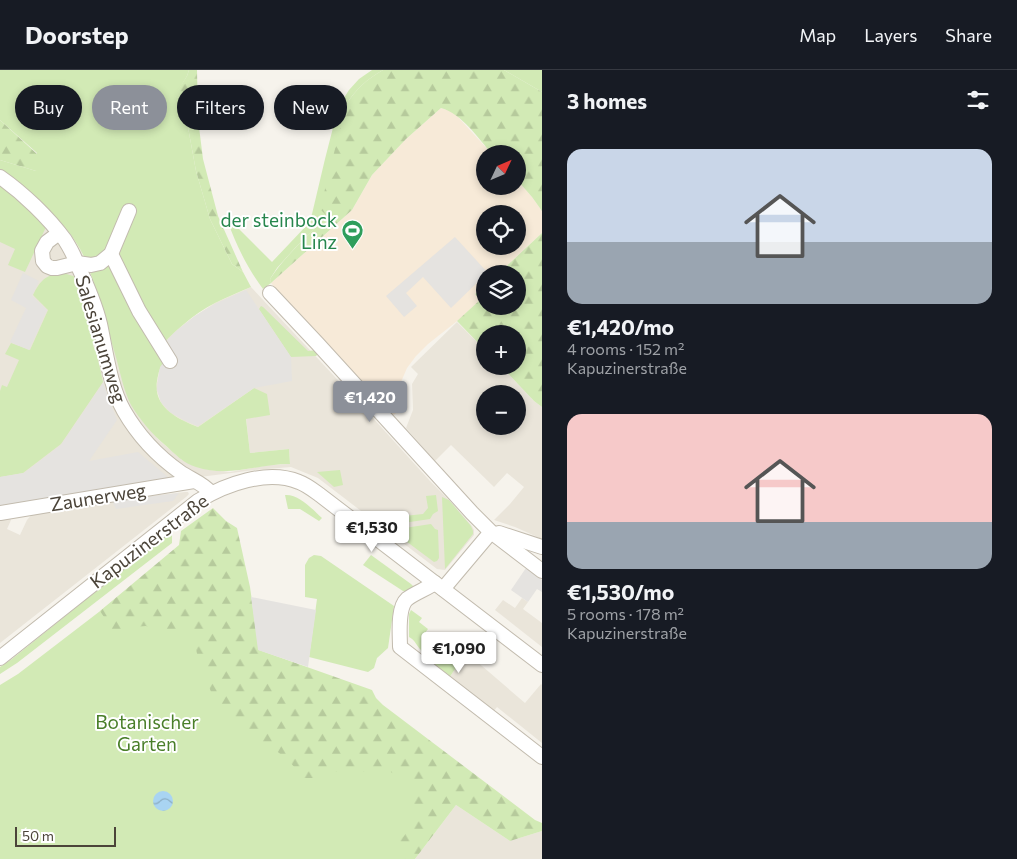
<!DOCTYPE html>
<html lang="en">
<head>
<meta charset="utf-8">
<style>
	:root { --surface:#171b24; --page:#20242c; --text:#f1f3f6; --muted:#9ea1a6; --line:#363941; --accent:#8c9099 }
	body { margin:0; font-family:Commissioner,sans-serif; background:var(--page); color:var(--text); height:100vh; display:flex; flex-direction:column; font-size:19px; white-space:nowrap }
	* { box-sizing:border-box; margin:0 }
	p { font-size:16px; color:var(--muted) }
	.icon { flex:none; width:28px; height:28px; fill:none; stroke:currentColor; stroke-width:2; stroke-linecap:round; stroke-linejoin:round }
	.map { position:relative; flex:1; overflow:hidden }
	.panel { display:flex; flex-direction:column; background:var(--surface); width:475px }
	.panel>* { flex:none }
	.hud { position:absolute; left:15px; top:15px; width:451px; height:45px; display:flex; gap:10px }
	.needle { width:32px; rotate:46deg }
	.tools { position:absolute; left:476px; top:75px; display:grid; gap:10px }
	.tools a { display:grid; place-items:center; width:50px; height:50px; border-radius:50%; background:var(--surface); box-shadow:0 2px 8px #0003; font-size:25px }
	.scale { position:absolute; left:15px; bottom:12px; width:101px; box-sizing:border-box; padding-left:5px; border:2px solid #4b4439; border-top:0; font-size:14px; line-height:18px; white-space:nowrap; color:#4b4439; -webkit-text-stroke:4px #fff; paint-order:stroke }
	.price { position:absolute; translate:-50% -42px; padding:0 11px; border-radius:5px; background:#fff; color:#222; font-size:16px; line-height:32px; filter:drop-shadow(0 1px 2px #0008) }
	.price::after { content:''; position:absolute; left:50%; top:30px; width:15px; height:11px; margin-left:-8px; background:inherit; clip-path:polygon(0 0,100% 0,50% 100%) }
	.price.current { background:var(--accent); color:#fff }
	ul { padding:0; list-style:none }
	li { display:grid; align-content:center; gap:10px; height:265px; padding:0 25px }
	li span { display:grid; place-items:center; height:155px; border-radius:15px; color:#555 }
	li>.icon { margin-inline-start:auto }
	span .icon { width:90px; height:90px; fill:#fffc; stroke-width:1 }
	li b { font-size:21px }
	h2 { display:flex; justify-content:space-between; align-items:center; height:60px; padding:0 25px; font-size:21px }
	.pill { padding:0 18px; border-radius:22px; background:var(--surface); box-shadow:0 2px 8px #0003; font-size:18px; line-height:45px }
	.pill.current { background:var(--accent); color:#fff }
	header { display:flex; align-items:center; gap:30px; box-sizing:border-box; height:70px; padding:0 25px; background:var(--surface); border-bottom:1px solid var(--line) }
	header strong { font-size:24px }
	nav { display:flex; gap:28px; margin-inline-start:auto; font-size:18px }
	main { display:flex; flex:1; min-height:0 }
	.map>svg:first-child { display:block }
</style>
</head>
<body>
<header>
<strong>Doorstep</strong>
<nav><a>Map</a><a>Layers</a><a>Share</a></nav>
</header>
<main>
<div class="map">
<svg width="542" height="789" viewBox="0 0 542 789">
	<defs>
		<pattern id="forest-firs" width="22" height="20" patternUnits="userSpaceOnUse" patternTransform="scale(1.25)"><rect width="22" height="20" fill="#d2eab5"/><path d="M5 1l3.5 6h-7zM16 11l3.5 6h-7z" fill="#b6ca9c"/></pattern>
		<pattern id="water-waves" width="16" height="10" patternUnits="userSpaceOnUse" patternTransform="scale(1.25)"><rect width="16" height="10" fill="#a9d4f2"/><path d="M0 5q4-4 8 0t8 0" fill="none" stroke="#8caec5"/></pattern>
	</defs>
	<rect width="100%" height="100%" fill="#f6f3ec"/>
	<g fill="#eae5da" fill-rule="evenodd">
		<polygon points="0,100 36,129 54,145 70,164 81,181 101,231 140,348 159,370 182,390 209,400 230,402 269,395 290,394 289,379 250,383 246,348 254,318 198,357 184,351 170,343 161,333 156,318 160,297 157,280 174,262 195,246 215,233 251,217 363,337 430,411 449,430 472,456 474,460 474,465 445,500 437,499 318,408 291,397 255,400 184,409 0,440"/>
		<path d="M 457,252 L 485,280 L 485,296 L 501,296 L 534,331 L 542,337 L 542,469 L 515,457 L 494,450 L 510,434 L 524,417 L 507,403 L 494,417 L 451,375 L 435,391 L 406,358 L 413,340 L 412,314 L 418,304 L 411,297 ZM 485,324 L 518,324 L 518,356 L 485,356 Z"/>
		<polygon points="185,422 188,422 189,424 186,427 0,573 0,446 9,447 11,450 7,459 20,465 27,450 35,441 47,439 51,442 75,435"/>
		<polygon points="522,528 528,532 523,539 542,553 542,577 495,540 503,530 515,538"/>
		<polygon points="481,566 490,572 475,590 525,633 541,614 542,615 542,673 497,637 493,642 449,608 463,587"/>
		<polygon points="456,735 510,771 542,761 542,789 415,789"/>
	</g>
	<path fill="#f7ead8" fill-rule="evenodd" d="M 441,38 L 450,41 L 457,46 L 492,84 L 485,84 L 485,116 L 518,116 L 518,111 L 532,127 L 542,141 L 542,163 L 498,204 L 485,204 L 485,215 L 475,224 L 480,230 L 461,248 L 428,274 L 416,286 L 407,298 L 401,312 L 397,326 L 398,337 L 396,343 L 392,347 L 271,213 L 352,140 L 372,105 L 406,69 ZM 485,144 L 518,144 L 518,176 L 485,176 Z"/>
	<g fill="#d2eab5">
		<path d="M 0,0 L 189,0 L 187,6 L 175,26 L 183,30 L 196,101 L 210,149 L 232,194 L 243,202 L 251,217 C 239,222 227,227 215,233 C 193,244 174,262 157,280 L 166,290 C 159,298 159,301 157,311 C 153,337 177,349 198,357 L 254,318 L 267,324 L 270,345 L 246,349 L 250,383 L 289,379 L 290,394 C 256,394 230,408 196,397 C 183,393 175,384 165,375 C 152,364 140,350 131,335 C 124,321 121,306 117,291 C 109,263 102,235 92,208 C 89,198 85,188 80,179 C 62,146 29,123 0,100 L 0,90 L 36,101 L 37,83 L 0,50 Z"/>
		<path d="M 372,0 L 383,0 C 367,9 355,20 346,35 L 327,146 L 295,178 L 277,198 L 270,209 L 271,213 L 263,219 C 248,199 236,175 228,152 L 231,151 L 272,192 L 307,155 L 312,144 L 325,89 L 336,46 L 342,31 L 349,20 L 359,9 Z"/>
		<polygon points="504,0 542,0 542,22"/>
		<polygon points="0,113 18,127 46,157 25,202 8,195 15,179 0,172"/>
		<path d="M 61,203 C 67,204 75,205 79,211 C 84,219 97,259 96,268 C 96,271 94,273 93,276 L 96,280 L 103,312 L 61,374 L 23,403 L 0,407 L 0,321 L 2,315 L 7,317 L 19,290 L 5,284 L 11,273 L 30,280 L 48,240 L 33,225 C 40,211 45,205 61,203 Z"/>
		<polygon points="261,236 263,237 308,281 317,280 318,284 316,286 291,287 259,239"/>
		<polygon points="340,400 343,415 334,417 317,402"/>
		<path d="M 285,425 C 299,424 312,439 322,448 L 319,451 L 300,439 L 288,439 Z"/>
		<polygon points="436,425 438,441 433,444 430,449 390,455 386,451 385,448 423,444 428,438 426,426"/>
		<polygon points="442,427 449,430 471,456 473,461 473,464 445,499"/>
		<polygon points="431,454 435,459 438,460 439,488 437,491 434,492 391,460"/>
		<polygon points="172,460 172,473 17,593 0,604 0,597 12,589"/>
		<polygon points="314,485 321,486 394,536 388,578 377,588 374,598 368,602 309,587 317,529 305,527 305,495 309,488"/>
		<polygon points="371,485 411,514 414,517 409,521 403,521 363,495"/>
		<polygon points="133,521 416,679 415,789 0,789 0,615 18,604 108,535"/>
		<path d="M 411,540 L 422,548 L 419,552 L 428,559 L 422,567 L 450,590 L 457,582 L 463,587 L 449,608 L 432,596 L 435,592 C 430,589 425,585 421,580 C 416,575 415,570 409,567 L 409,544 Z"/>
	</g>
	<g fill="url(#forest-firs)">
		<polygon points="189,0 197,0 198,49 203,89 218,146 243,202 232,194 210,149 196,101 183,30 174,26 187,6"/>
		<path d="M 383,0 L 504,0 L 542,22 L 542,141 L 532,127 L 518,111 L 518,84 L 492,84 C 478,68 462,44 441,38 L 406,69 L 372,105 L 352,140 L 271,213 L 270,209 C 286,185 307,166 327,146 L 320,139 L 346,35 C 355,20 367,9 383,0 Z"/>
		<polygon points="0,50 37,84 42,94 36,101 0,90"/>
		<polygon points="542,163 542,337 534,331 501,296 518,296 518,264 485,264 485,280 457,251 480,230 475,224 485,215 485,236 518,236 518,204 498,204"/>
		<path d="M 213,438 L 226,451 L 237,458 L 250,517 L 259,580 L 372,620 L 376,628 L 383,635 L 535,750 L 542,753 L 542,761 L 510,771 L 456,735 L 415,789 L 402,789 C 400,783 393,780 391,774 L 398,771 L 404,766 L 415,748 L 415,738 L 412,724 L 413,720 L 409,712 L 387,700 L 377,698 L 370,699 L 360,703 L 346,700 L 333,702 L 313,708 L 304,708 L 288,690 L 274,679 L 236,655 L 214,629 L 200,595 L 192,564 L 182,559 L 165,563 L 165,565 L 146,556 L 133,557 L 116,565 L 100,541 L 179,475 L 181,461 Z"/>
	</g>
	<g fill="#e5e3e0">
		<polygon points="455,167 488,203 485,204 485,205 451,238 423,207 406,223 417,236 404,247 386,226"/>
		<polygon points="23,203 39,211 32,226 47,240 29,280 10,272 26,238 11,230"/>
		<polygon points="246,220 291,287 292,311 254,318 198,356 184,350 170,342 161,332 157,319 160,297 166,290 158,280 175,262 195,246 215,234"/>
		<polygon points="103,313 117,350 89,391 138,382 169,408 0,437 0,407 24,403 61,375"/>
		<polygon points="179,423 173,431 116,439 112,431"/>
		<polygon points="526,498 542,510 542,522 537,519 528,532 511,520"/>
		<polygon points="251,527 316,540 308,597 258,580"/>
	</g>
	<circle fill="url(#water-waves)" cx="163" cy="731" r="10"/>
	<g fill="none" stroke-linecap="round" stroke-linejoin="round">
		<defs>
			<g id="minor">
				<path d="M 0,107 C 23,123 48,147 65,170 C 70,178 74,185 77,194 C 86,213 95,233 100,254 C 106,282 110,317 124,341 C 139,367 156,385 180,402 C 190,409 203,413 211,423"/>
				<polyline points="59,163 47,172 42,181 43,191 47,196 52,198 57,198 77,193 91,195 100,193 111,184 129,141"/>
				<polyline points="111,184 139,241 170,291"/>
				<polyline points="270,223 317,273 472,443 491,462 542,501"/>
				<polyline points="0,443 194,411"/>
				<polyline points="499,463 542,477"/>
				<path d="M 435,513 C 428,518 413,524 407,529 C 397,538 400,565 400,577 L 542,687"/>
				<polyline points="443,519 491,462"/>
				<path d="M 0,588 L 198,431 C 226,414 267,399 299,412 C 307,415 313,420 320,425 L 542,595"/>
			</g>
		</defs>
		<use href="#minor" stroke="#c2bbae" stroke-width="16"/>
		<use href="#minor" stroke="#fff" stroke-width="14"/>
	</g>
	<defs>
		<symbol id="stadium-pin" viewBox="-11 -11 22 30"><path d="M0 17L-7.5 6A9.5 9.5 0 1 1 7.5 6Z" fill="#2e9e5b" stroke="#fff"/><path d="M0-5a6.5 5 0 1 0 0 10a6.5 5 0 1 0 0-10ZM-3.5-1.8h7v3.6h-7Z" fill="#fff"/></symbol>
	</defs>
	<g fill-rule="evenodd">
		<use href="#stadium-pin" x="340" y="148" width="25" height="34"/>
	</g>
	<g text-anchor="middle" stroke-width="4" stroke-linejoin="round" paint-order="stroke">
		<g font-size="19" fill="#27864d" stroke="#fff" text-anchor="end">
			<text x="337" y="157">der steinbock<tspan x="337" dy="22">Linz</tspan></text>
		</g>
		<g font-size="19" fill="#4b4439" stroke="#fff">
			<text transform="translate(101 269) rotate(73)" y="7">Salesianumweg</text>
			<text transform="translate(98 427) rotate(-9)" y="7">Zaunerweg</text>
			<text transform="translate(149 471) rotate(-37)" y="7">Kapuzinerstraße</text>
		</g>
		<g font-size="19" fill="#4a7f2a" stroke="#fff">
			<text x="147" y="659">Botanischer<tspan x="147" dy="22">Garten</tspan></text>
		</g>
	</g>
</svg>
<div class="tools">
<a><svg class="needle" viewBox="-14 -14 28 28"><path d="M0-13l5 13h-10z" fill="#e53935"/><path d="M0 13l5-13h-10z" fill="#9ea1a6"/></svg></a>
<a><svg class="icon" aria-label="locate" viewBox="0 0 24 24"><circle cx="12" cy="12" r="6"/><path d="M12 2v4M12 18v4M2 12h4M18 12h4"/></svg></a>
<a><svg class="icon" aria-label="layers" viewBox="0 0 24 24"><path d="M12 4l9 5-9 5-9-5zM3 14l9 5 9-5"/></svg></a>
<a>+</a>
<a>−</a>
</div>
<div class="scale">50 m</div>
<b class="price current" style="left:370px;top:353px">€1,420</b>
<b class="price" style="left:372px;top:483px">€1,530</b>
<b class="price" style="left:459px;top:604px">€1,090</b>
<div class="hud">
<a class="pill">Buy</a>
<a class="pill current">Rent</a>
<a class="pill">Filters</a>
<a class="pill">New</a>
</div>
</div>
<section class="panel">
<h2>3 homes<svg class="icon" aria-label="filters" viewBox="0 0 24 24"><path d="M4 7h16M4 17h16"/><circle cx="9" cy="7" r="2"/><circle cx="15" cy="17" r="2"/></svg></h2>
<ul>
<li><span style="background:linear-gradient(#c9d6e8 60%,#9aa5b1 0)"><svg class="icon" aria-label="home" viewBox="0 0 24 24"><path d="M3 11l9-7 9 7M6 9v11h12V9"/></svg></span><div><b>€1,420/mo</b><p>4 rooms · 152 m²</p><p>Kapuzinerstraße</p></div></li>
<li><span style="background:linear-gradient(#f6c9c9 70%,#9aa5b1 0)"><svg class="icon" aria-label="home" viewBox="0 0 24 24"><path d="M3 11l9-7 9 7M6 9v11h12V9"/></svg></span><div><b>€1,530/mo</b><p>5 rooms · 178 m²</p><p>Kapuzinerstraße</p></div></li>
</ul>
</section>
</main>
</body>
</html>
